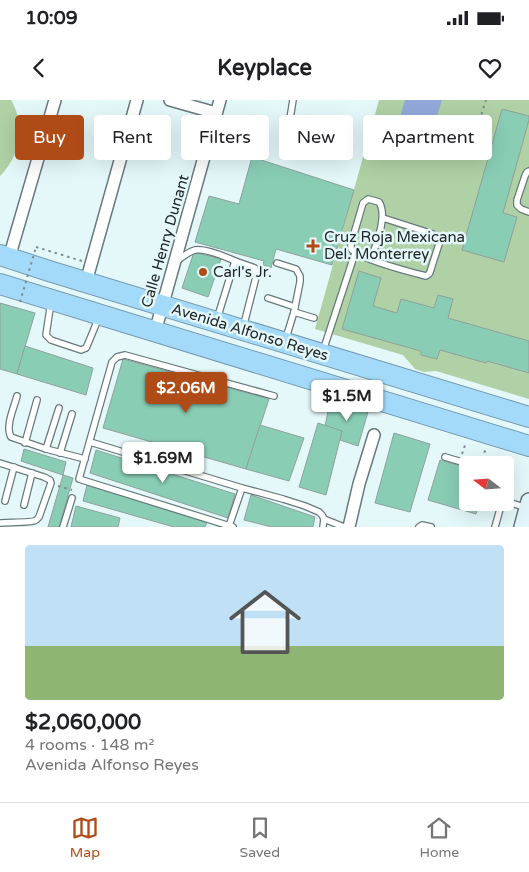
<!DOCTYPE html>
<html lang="en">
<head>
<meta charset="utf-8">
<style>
	:root { --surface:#fff; --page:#f2f2f2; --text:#202124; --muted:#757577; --line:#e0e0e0; --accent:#af4b17 }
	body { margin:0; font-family:"Varela Round",sans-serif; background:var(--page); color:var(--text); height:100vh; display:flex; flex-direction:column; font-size:19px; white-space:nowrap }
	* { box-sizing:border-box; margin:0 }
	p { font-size:16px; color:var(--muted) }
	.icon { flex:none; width:28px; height:28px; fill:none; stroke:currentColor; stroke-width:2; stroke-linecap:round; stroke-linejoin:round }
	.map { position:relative; height:427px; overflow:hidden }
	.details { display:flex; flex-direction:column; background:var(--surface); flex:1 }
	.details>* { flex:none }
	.top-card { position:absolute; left:15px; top:15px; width:500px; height:45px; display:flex; gap:10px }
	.needle { width:32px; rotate:287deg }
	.fabs { position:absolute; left:459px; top:356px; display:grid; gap:10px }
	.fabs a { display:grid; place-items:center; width:55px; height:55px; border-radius:5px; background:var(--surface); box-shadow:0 5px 20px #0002; font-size:25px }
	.price { position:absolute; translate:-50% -42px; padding:0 11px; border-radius:5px; background:#fff; color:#222; font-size:16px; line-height:32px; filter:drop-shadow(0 1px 2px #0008) }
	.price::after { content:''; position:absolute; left:50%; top:30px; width:15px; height:11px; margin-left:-8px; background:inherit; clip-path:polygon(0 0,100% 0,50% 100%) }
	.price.selected { background:var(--accent); color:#fff }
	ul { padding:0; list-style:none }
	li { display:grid; align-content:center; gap:10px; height:265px; padding:0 25px }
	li+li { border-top:1px solid var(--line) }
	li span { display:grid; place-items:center; height:155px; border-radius:5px; color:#555 }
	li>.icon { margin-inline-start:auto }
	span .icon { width:90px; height:90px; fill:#fffc; stroke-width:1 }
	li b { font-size:21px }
	.tag { padding:0 18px; border-radius:5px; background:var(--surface); box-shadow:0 5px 20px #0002; font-size:18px; line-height:45px }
	.tag.selected { background:var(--accent); color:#fff }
	.status { display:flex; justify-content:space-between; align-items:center; height:35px; padding:0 25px; background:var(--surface); direction:ltr }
	.status svg { height:14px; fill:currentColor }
	header { display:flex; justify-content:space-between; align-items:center; height:65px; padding:0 25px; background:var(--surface); font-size:22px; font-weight:700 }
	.menu { display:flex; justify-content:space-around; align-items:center; height:70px; border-top:1px solid var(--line); background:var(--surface); font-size:14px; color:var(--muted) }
	.menu a { display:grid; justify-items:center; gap:2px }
	.menu .selected { color:var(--accent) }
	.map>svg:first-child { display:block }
</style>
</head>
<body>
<div class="status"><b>10:09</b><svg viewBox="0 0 49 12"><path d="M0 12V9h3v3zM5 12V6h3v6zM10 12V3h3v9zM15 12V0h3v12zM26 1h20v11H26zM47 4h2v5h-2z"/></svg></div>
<header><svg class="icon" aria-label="back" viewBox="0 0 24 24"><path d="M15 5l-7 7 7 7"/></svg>Keyplace<svg class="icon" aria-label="heart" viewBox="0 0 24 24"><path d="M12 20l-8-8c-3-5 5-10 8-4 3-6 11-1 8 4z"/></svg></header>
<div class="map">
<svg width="529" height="427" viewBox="0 0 529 427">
	<rect width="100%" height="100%" fill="#e4f7f9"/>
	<g fill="#afd1a5">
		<path d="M 0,0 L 11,0 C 26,25 20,56 0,76 Z"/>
		<polygon points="379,0 529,0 529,299 436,271 424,272 415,269 403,255 315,229"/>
	</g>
	<polygon fill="#91a8d9" points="405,0 442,0 433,29 399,20"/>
	<g fill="#89cdb5" stroke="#91a19b">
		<polygon points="502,9 529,16 529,20 503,113 517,117 504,162 462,150"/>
		<polygon points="252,57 354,90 332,165 276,149 271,168 263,165 264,161 195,142 209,96 239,104"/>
		<polygon points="194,152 221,159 208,197 182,188"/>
		<polygon points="359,171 381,178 373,206 397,213 401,199 434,208 438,195 453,199 448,218 529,241 529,273 487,261 486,263 440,250 437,259 421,255 421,251 342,229"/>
		<polygon points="0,203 35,213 17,274 0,269"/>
		<polygon points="25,246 93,268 86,295 17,274"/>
		<polygon points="123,259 269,299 246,369 103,328"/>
		<polygon points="330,301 368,312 358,346 340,340 342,331 325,326"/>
		<polygon points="318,323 342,331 326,395 299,387"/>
		<polygon points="260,325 304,338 289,381 246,369"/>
		<polygon points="394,333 430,344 410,412 375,403"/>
		<polygon points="24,349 66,362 63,375 21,361"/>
		<polygon points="96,350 235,394 228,418 90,373"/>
		<polygon points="440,360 468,368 468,402 479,402 476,414 428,400"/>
		<polygon points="63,375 73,378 59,427 48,427"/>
		<polygon points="87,385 207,422 205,427 174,427 83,401"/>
		<polygon points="251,395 315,417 313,427 272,427 244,420"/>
		<polygon points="76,406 120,418 118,427 71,427"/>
	</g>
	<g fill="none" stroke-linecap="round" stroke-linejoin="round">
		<defs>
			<g id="lane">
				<polyline points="288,31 293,0"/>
				<polyline points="529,71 527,72 525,76 517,100 517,105 521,109 529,112"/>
				<path d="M 371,159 C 376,144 388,116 379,102 L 368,99 L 363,103 L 351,144 L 351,149 C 361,159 410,172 426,176 L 429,174 L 430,172 L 439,144 L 438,138 L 433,134 L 383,118"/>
				<path d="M 177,161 C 182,157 188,152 195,150 C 205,148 226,157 235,161"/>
				<polyline points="277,163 296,169 300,176 300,182 294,212 286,238"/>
				<polyline points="268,198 295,207"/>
				<polyline points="51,202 46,235 51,240 81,250 86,248 87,246 99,217"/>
				<polyline points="294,212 314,218"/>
				<polyline points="217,219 235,161 255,168 256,177 243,228"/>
				<polyline points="323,251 355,153"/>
				<path d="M 17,296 C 14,308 5,326 11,337 L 46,349 L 85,359"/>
				<polyline points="90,342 242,388 283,399 305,406 319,412 322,415 324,419 323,427"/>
				<polyline points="25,343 37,300"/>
				<polyline points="46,349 59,308"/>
				<polyline points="60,353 72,314"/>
				<polyline points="445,357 472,365"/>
				<path d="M 0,363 L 44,377 L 50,380 L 51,383 L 39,417 C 38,418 37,420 36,420 C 33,423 7,422 0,423"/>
				<polyline points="505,377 507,383 505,391"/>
				<polyline points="5,401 14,367"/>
				<polyline points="505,401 527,408"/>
				<polyline points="24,405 32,373"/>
				<polyline points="324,419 344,427"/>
				<polyline points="229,426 242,388"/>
				<polyline points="63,427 72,398"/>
				<polyline points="233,427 79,379 112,262 117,257 125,255 274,296"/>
				<polyline points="419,427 422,425 431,427"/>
				<polyline points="495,427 502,402"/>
			</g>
			<g id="street">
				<polyline points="170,0 216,13"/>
				<polyline points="9,158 55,0"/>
				<polyline points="86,182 137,0"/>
				<polyline points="155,232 220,0"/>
				<polyline points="349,427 359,384 374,335"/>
			</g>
			<polyline id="secondary" points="522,427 529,401"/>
			<g id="highway">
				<polyline points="0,155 49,171 529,317"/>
				<polyline points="0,184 529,346"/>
			</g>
		</defs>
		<use href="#lane" stroke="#68797b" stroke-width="8"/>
		<use href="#street" stroke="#68797b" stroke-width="14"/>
		<use href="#secondary" stroke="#68797b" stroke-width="18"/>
		<use href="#highway" stroke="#769bb0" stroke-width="22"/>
		<g stroke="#808d8f" stroke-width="2" stroke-dasharray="2.5 4" stroke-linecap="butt">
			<polyline points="479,28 473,28 471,33 474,37 479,37 481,32 478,25 486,0"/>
			<polyline points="36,147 82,161"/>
			<polyline points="462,354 466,342"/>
			<polyline points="480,365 486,348"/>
			<polyline points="58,386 72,390"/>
		</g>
		<use href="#lane" stroke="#fff" stroke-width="5.5"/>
		<use href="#street" stroke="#fff" stroke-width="11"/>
		<use href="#secondary" stroke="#e4f4fd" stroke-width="15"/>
		<use href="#highway" stroke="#a4daf9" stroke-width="20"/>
		<polyline stroke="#808d8f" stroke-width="2" stroke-dasharray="2.5 4" stroke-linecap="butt" points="20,202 36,147"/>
	</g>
	<g fill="#af4b17" stroke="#e4f7f9" stroke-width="2">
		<path d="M310.5 138.5h5v5h5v5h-5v5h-5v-5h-5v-5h5z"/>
		<circle cx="203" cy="172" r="5"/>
	</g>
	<g text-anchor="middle" stroke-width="5" stroke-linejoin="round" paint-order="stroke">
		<g font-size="15" fill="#202728" stroke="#e4f7f9" text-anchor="start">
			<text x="324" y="142">Cruz Roja Mexicana<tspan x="324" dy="17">Del. Monterrey</tspan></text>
			<text x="213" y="177">Carl's Jr.</text>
		</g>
		<g font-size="15" fill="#202728" stroke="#e4f7f9">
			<text transform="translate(165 141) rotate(-74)" y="5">Calle Henry Dunant</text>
			<text transform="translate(250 232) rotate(17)" y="5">Avenida Alfonso Reyes</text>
		</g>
	</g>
</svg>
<div class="fabs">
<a><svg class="needle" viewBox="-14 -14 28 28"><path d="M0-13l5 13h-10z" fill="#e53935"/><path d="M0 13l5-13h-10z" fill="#757577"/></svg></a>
</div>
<b class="price selected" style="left:186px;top:314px">$2.06M</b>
<b class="price" style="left:347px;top:322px">$1.5M</b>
<b class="price" style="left:163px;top:384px">$1.69M</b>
<div class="top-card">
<a class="tag selected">Buy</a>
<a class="tag">Rent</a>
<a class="tag">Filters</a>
<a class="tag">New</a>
<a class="tag">Apartment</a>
</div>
</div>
<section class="details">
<ul>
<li><span style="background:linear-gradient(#bfe0f5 65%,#8fb573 0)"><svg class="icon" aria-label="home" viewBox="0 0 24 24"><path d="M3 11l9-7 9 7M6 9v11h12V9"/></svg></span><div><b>$2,060,000</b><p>4 rooms · 148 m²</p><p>Avenida Alfonso Reyes</p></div></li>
</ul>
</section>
<nav class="menu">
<a class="selected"><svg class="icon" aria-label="map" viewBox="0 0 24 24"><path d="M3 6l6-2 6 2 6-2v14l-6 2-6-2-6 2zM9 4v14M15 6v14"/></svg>Map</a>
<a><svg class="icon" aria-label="saved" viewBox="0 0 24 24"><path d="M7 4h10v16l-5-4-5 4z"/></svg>Saved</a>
<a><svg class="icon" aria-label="home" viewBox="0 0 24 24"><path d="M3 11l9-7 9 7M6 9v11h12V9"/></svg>Home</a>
</nav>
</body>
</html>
